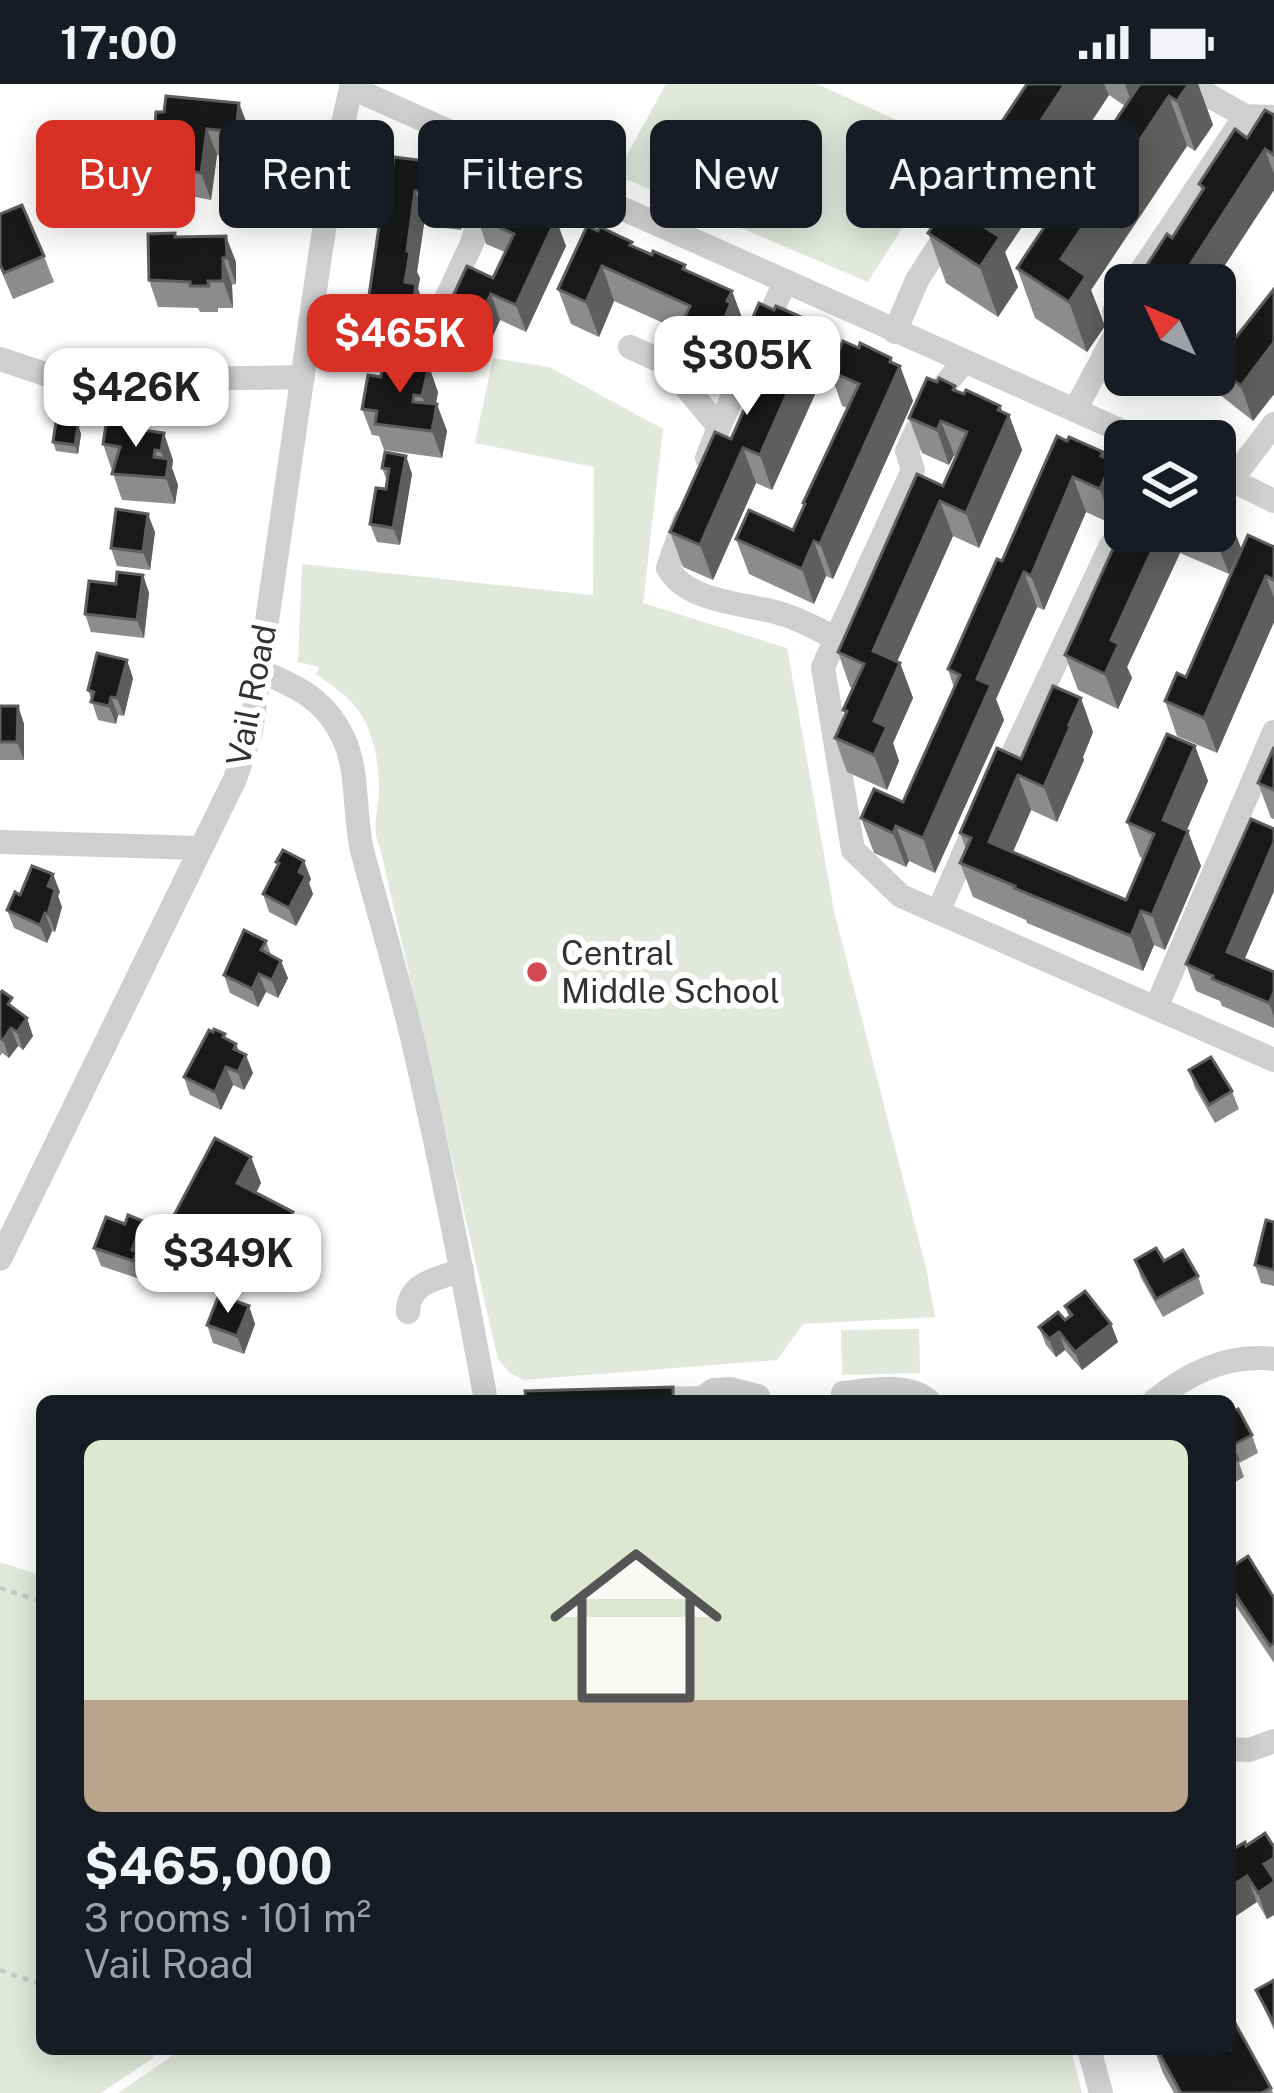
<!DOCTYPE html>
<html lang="en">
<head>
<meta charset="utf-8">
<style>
	:root { --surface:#171b24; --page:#20242c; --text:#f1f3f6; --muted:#9ea1a6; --accent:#d93025 }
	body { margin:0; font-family:"Public Sans",sans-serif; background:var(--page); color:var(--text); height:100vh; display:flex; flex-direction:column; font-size:45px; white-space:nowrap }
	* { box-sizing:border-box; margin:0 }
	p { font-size:39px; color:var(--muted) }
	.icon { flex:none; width:66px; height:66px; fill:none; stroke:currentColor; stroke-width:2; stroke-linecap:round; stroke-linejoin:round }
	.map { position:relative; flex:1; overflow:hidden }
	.panel { position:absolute; left:36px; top:1311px; width:1200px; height:660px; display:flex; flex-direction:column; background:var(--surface); border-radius:18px; box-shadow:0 6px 30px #0003 }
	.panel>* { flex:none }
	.banner { position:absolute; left:36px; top:36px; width:1203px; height:108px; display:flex; gap:24px }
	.needle { width:78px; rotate:314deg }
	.buttons { position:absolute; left:1104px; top:180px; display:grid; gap:24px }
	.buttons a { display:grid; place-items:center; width:132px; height:132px; border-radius:18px; background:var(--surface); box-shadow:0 6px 30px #0003; font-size:60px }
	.price { position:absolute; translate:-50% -102px; padding:0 27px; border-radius:24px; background:#fff; color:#222; font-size:39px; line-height:78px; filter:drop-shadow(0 3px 6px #0008) }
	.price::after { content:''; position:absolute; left:50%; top:72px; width:36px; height:27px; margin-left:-18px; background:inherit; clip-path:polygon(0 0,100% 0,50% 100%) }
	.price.current { background:var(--accent); color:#fff }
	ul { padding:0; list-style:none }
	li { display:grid; align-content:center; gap:24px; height:636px; padding:0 48px }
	li span { display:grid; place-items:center; height:372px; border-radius:18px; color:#555 }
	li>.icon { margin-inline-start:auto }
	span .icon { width:216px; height:216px; fill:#fffc; stroke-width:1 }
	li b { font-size:51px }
	.tag { padding:0 42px; border-radius:18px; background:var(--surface); box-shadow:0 6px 30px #0003; font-size:42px; line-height:108px }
	.tag.current { background:var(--accent); color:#fff }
	.status { display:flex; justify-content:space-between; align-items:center; height:84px; padding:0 60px; background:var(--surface); direction:ltr }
	.status svg { height:33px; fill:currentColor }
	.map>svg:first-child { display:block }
</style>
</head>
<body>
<div class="status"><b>17:00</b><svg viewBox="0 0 49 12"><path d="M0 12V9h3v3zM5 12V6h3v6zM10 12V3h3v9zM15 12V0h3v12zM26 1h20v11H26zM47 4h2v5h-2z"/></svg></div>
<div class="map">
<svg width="1274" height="2009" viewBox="0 0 1274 2009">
	<rect width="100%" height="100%" fill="#fff"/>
	<g fill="#e2e8dc">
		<polygon points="666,0 817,0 954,62 868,198 616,91"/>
		<path d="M 493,274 L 549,283 L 663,345 L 643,519 L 787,564 L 834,827 L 926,1184 L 935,1233 L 803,1240 L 777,1276 L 523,1296 L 509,1288 L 498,1275 L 380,764 C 371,745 378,729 379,709 C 380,684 374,648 359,627 C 348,612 331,601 316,590 L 319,583 L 298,578 L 302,480 L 593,511 L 594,383 L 475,359 Z"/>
		<polygon points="919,1245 920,1289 842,1291 841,1246"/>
		<polygon points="0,1478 42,1492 42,1965 156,1965 153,1974 101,2009 0,2009"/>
		<polygon points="182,1965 1071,1965 1082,2009 118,2009"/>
	</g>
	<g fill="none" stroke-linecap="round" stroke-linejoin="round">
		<g stroke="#c9c9c9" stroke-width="4.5" stroke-dasharray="6 6" stroke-linecap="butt">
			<polyline points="0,1504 42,1518"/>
			<polyline points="0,1886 42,1901"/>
		</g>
		<g stroke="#cfcfcf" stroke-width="24">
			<polyline points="1189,0 1245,32 1274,33"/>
			<polyline points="352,4 1144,357"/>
			<polyline points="1132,201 1245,32"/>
			<polyline points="446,215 472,159 499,69"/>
			<polyline points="895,248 917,196 951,143"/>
			<polyline points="630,263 667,280 719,343"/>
			<polyline points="0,275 54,293 85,297 303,293"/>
			<polyline points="963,279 929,320 907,367 913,386 823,583 853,766 901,812 1274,976"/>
			<polyline points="1075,326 1118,246 1114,228 1125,211"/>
			<polyline points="707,374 719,343 785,198"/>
			<polyline points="1215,388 1274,417"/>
			<polyline points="1232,395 1274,340"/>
			<path d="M 685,435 L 668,484 C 687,519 747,519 782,530 C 800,535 818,546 836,554"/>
			<path d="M 260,587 C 297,603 324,614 343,653 C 360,689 353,733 363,770 C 381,838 402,906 417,975 C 443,1088 465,1202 486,1317"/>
			<polyline points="995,700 1007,682 1110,463 1125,444"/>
			<polyline points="0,758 200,764"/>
			<polyline points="938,828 971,753"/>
			<polyline points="1156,924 1274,648"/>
			<polyline points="0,1175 235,695 251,647 320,172 336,70 352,0"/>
			<path d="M 408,1228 C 408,1198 438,1195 462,1186"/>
			<path d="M 843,1309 C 871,1306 907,1298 929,1317"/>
			<polyline points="644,1315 703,1314 713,1306 731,1305 758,1312"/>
			<path d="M 1154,1317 C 1188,1289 1228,1269 1274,1275"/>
			<polyline points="1230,1665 1249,1666 1274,1657"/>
			<polyline points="1089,1965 1101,2009"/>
		</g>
	</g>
	<g fill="#8c8c8c">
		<polygon points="1027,0 1198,0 1213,41 1195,67 1187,62 1091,206 1105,242 1087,268 1035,234 1017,184 1125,22 1109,11 1005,168 1018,203 998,233 946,199 928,149"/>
		<polygon points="156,28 249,45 245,74 217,71 211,116 164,107 155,80 158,61 154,51"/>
		<polygon points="1274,31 1274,106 1212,201 1172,154 1202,107 1199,100"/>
		<polygon points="429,86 465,116 461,146 428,142 425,133 417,188 420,194 418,205 426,226 422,257 377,251 367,225 390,102"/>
		<polygon points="501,111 521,114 523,120 566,162 526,248 500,236 492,254 462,240 452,214 493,194 505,168 486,160 477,133"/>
		<polygon points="0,130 44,172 54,198 13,215 0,184"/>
		<polygon points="598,147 632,158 633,162 685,181 687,187 732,207 745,242 742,248 744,254 729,286 726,285 717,304 687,291 674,256 679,246 614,217 599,253 571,240 558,205"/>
		<polygon points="175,149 176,153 236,178 236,200 232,201 233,224 218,224 218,228 200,228 198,224 158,223 149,196"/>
		<polygon points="1274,205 1274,310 1253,337 1219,310 1212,291 1215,291 1215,264 1233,257"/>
		<polygon points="774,226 806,235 829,279 772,406 756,399 713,496 683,483 670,448 731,355 762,285 758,284 746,249"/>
		<polygon points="1125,227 1125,270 1115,242"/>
		<polygon points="893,279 900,282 913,317 833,495 826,492 814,520 749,490 736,455 793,446 804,423 803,419 847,324 842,322 830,287"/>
		<polygon points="368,291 438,308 436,320 447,347 442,374 384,366 379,352 372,351 362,325"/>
		<polygon points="1149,291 1188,291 1176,309"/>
		<polygon points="937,298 955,302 957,308 1000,322 1003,328 1009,331 1022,366 979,464 953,452 897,578 900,579 913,614 893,659 899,677 887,706 847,688 835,654 845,631 843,626 853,604 850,603 838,568 943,402 956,373 954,371 949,381 922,369 909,334"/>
		<polygon points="78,341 81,350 78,370 56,367 53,358"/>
		<polygon points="139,346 173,376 172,384 178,401 175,420 122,416 103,360"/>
		<polygon points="1057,352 1112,377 1125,412 1112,440 1086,428 1044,526 1037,523 996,615 1004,636 935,789 909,777 906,783 874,769 861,734 903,718 954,604 948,585 1002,477"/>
		<polygon points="406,372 412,390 400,461 377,458 370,440 386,405 387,397 382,384"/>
		<polygon points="1220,425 1241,464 1229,490 1180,469 1127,583 1132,594 1118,625 1078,606 1065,571 1125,447 1215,447"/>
		<polygon points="155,448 150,486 117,482 111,464"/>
		<polygon points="1274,463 1274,538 1217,669 1177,652 1165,617 1186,593"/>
		<polygon points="143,491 149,509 144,554 91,548 85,530 116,500"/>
		<polygon points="133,594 124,632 118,631 116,640 98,636 88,606"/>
		<polygon points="0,622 18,622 24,640 24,676 0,676"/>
		<polygon points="1093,648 1083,673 1084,676 1057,738 1031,726 1013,768 1126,816 1144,775 1140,773 1127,738 1195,662 1208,697 1187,746 1201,782 1165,866 1154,861 1143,887 1027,839 1026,836 973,813 960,779 966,765 960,749 1021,675"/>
		<polygon points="1274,663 1274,735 1271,734 1258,699"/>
		<polygon points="1274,745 1274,807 1244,876 1274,888 1274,944 1222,922 1220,917 1196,907 1186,880"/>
		<polygon points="276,778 311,795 309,799 313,810 296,842 269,828 263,810 278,781"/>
		<polygon points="60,808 58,812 62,823 55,848 52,847 47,859 14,844 7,826 20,811"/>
		<polygon points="266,857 271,871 288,894 278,914 266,908 258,923 230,909 224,891"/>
		<polygon points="0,910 16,927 33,952 23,966 18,962 9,974 2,969 0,972"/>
		<polygon points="227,955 239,968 253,989 244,1006 233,1001 221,1026 190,1011 184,993"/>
		<polygon points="1189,986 1232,1007 1239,1025 1215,1039 1195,1004"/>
		<polygon points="251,1073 261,1099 256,1109 303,1155 284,1192 228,1163 220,1179 183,1159 173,1133"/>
		<polygon points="143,1137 150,1155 140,1178 143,1186 140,1195 101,1182 94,1164 125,1140"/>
		<polygon points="1274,1138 1274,1202 1261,1199 1255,1181"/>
		<polygon points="1135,1176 1164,1177 1198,1192 1204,1210 1163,1233 1141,1194"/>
		<polygon points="249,1222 255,1240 244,1270 213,1259 207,1241"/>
		<polygon points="1065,1222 1111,1240 1118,1258 1082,1286 1065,1266 1056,1273 1046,1261 1039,1243 1065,1236 1069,1233"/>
		<polygon points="1230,1329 1252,1351 1258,1369 1239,1379 1244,1393 1230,1401"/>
		<polygon points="1230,1502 1274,1514 1274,1579 1232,1516"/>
		<polygon points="1246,1762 1274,1763 1274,1831 1267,1835 1257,1818 1232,1766"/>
		<polygon points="1274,1896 1274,1946 1256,1906"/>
		<polygon points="1154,1965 1230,1965 1271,2004 1273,2009 1174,2009 1163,1989"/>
	</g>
	<g fill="#5e5e5e">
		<polygon points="1065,0 1104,0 1109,11 1005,168 1018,203 998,233 980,183 975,137"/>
		<polygon points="1125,0 1153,0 1135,29"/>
		<polygon points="1189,0 1198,0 1213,41 1195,67 1177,17"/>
		<polygon points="1169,12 1187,62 1091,206 1105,242 1087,268 1069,218 1061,175"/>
		<polygon points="239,19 249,45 245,74 236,48"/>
		<polygon points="207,45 217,71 211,116 201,89"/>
		<polygon points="1265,65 1274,90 1274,106 1212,201 1177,201"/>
		<polygon points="456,89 465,116 461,146 451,120"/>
		<polygon points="415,107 425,133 417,188 420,194 418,205 426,226 422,257 412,231 405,198 407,167"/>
		<polygon points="556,135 566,162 526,248 516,221"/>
		<polygon points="226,152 236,178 236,200 227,174"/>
		<polygon points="223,174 232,201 233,224 223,197"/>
		<polygon points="602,182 614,217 599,253 586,218"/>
		<polygon points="732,207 745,242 742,248 744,254 729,286 717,251"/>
		<polygon points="491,210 500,236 492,254 482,228"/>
		<polygon points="806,235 812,252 816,244 829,279 772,406 760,371"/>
		<polygon points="713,250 726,285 717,304 704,269"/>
		<polygon points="1274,258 1274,310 1253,337 1241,302"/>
		<polygon points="891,274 897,290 900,282 913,317 833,495 820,460"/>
		<polygon points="429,282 438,308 432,339 422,312"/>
		<polygon points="1170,291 1188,291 1176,309"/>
		<polygon points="437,320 447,347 442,374 432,347"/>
		<polygon points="1000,322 1006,338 1009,331 1022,366 979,464 966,429"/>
		<polygon points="941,337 954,371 949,381 937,346"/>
		<polygon points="78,341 81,350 78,370 75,361"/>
		<polygon points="164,349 173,376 172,384 178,401 175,420 166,394 167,384 161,367"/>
		<polygon points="743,364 756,399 713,496 700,461"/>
		<polygon points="1103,368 1109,384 1112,377 1125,412 1112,440 1100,405 1101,372"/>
		<polygon points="406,372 412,390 400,461 393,444"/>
		<polygon points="1073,393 1086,428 1044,526 1031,492"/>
		<polygon points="940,417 953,452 886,602 873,567"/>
		<polygon points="1218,419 1224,437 1228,429 1241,464 1229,490 1216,456 1216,423"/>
		<polygon points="148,430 155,448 150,486 143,468"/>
		<polygon points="1161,447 1172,447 1180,469 1127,583 1132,594 1118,625 1105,590 1111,556"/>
		<polygon points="814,457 826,492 814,520 802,485"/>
		<polygon points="1024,488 1037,523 996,615 1004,636 935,789 923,754 977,595"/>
		<polygon points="143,491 149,509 144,554 137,536"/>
		<polygon points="1266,492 1274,514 1274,538 1217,669 1204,634"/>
		<polygon points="127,576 133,594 124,632 117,614"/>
		<polygon points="900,579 913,614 893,659 899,677 887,706 874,671 874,637"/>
		<polygon points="111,613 118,631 116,640 109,622"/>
		<polygon points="1081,614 1093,648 1083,673 1084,676 1057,738 1044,703"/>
		<polygon points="18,622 24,640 24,676 17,658"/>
		<polygon points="1195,662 1208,697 1176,771 1163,736"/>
		<polygon points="1018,691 1031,726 1002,793 989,758"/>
		<polygon points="896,742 909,777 906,783 893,749"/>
		<polygon points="1188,747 1201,782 1165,866 1152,831"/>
		<polygon points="1274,758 1274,807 1236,895 1227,868"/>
		<polygon points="304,777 311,795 309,799 313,810 296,842 289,824 299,788"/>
		<polygon points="53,790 60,808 58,812 62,823 55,848 48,830 48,802"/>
		<polygon points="1141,827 1154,861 1143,887 1131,852"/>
		<polygon points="45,829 52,847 47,859 40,841"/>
		<polygon points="281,877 288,894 278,914 272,896"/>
		<polygon points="259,890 266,908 258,923 252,905"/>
		<polygon points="1274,908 1274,933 1269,919"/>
		<polygon points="27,934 33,952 23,966 17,948"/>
		<polygon points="11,944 18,962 9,974 3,956"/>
		<polygon points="236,960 243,977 246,971 253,989 244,1006 238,988 234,965"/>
		<polygon points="226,983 233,1001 221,1026 215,1008"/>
		<polygon points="251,1073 261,1099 247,1126 237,1099"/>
		<polygon points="293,1128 303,1155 284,1192 274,1165"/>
		<polygon points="219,1136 228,1163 220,1179 210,1152"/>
		<polygon points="143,1137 150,1155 140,1178 143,1186 140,1195 132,1166"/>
		<polygon points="249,1222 255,1240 244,1270 237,1252"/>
		<polygon points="1111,1240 1118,1258 1082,1286 1075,1268"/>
		<polygon points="1059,1248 1065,1266 1056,1273 1049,1255"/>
		<polygon points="1274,1774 1274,1831 1267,1835 1258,1809 1264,1780"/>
		<polygon points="1247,1792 1257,1818 1230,1836 1230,1803"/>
	</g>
	<g fill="#191919" stroke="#5e5e5e" stroke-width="3">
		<polygon points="1027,0 1065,0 975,137 1000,153 980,183 928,149"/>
		<polygon points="1140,0 1189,0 1177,17 1169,12 1061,175 1086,192 1069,218 1017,184"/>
		<polygon points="166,12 239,19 236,48 207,45 201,89 155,80 159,53 154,51 156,28 164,28"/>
		<polygon points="1265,26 1274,31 1274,71 1265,65 1177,201 1134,201 1167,150 1172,154 1204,104 1199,100 1235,45 1247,54"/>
		<polygon points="394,73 426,77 425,85 456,89 451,120 419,115 420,107 415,107 407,167 410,168 405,198 416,200 412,231 367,225 385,101 390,102"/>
		<polygon points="489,106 501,111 503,106 521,114 519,118 556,135 516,221 491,210 482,228 452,214 467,182 493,194 514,150 477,133"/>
		<polygon points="22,121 44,172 4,189 0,180 0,130"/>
		<polygon points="587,142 598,147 600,143 632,158 630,161 652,171 653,167 685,181 683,185 732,207 727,217 731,219 717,251 713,250 704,269 674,256 690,222 602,182 586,218 558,205"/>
		<polygon points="175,149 175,153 226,152 227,174 223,174 223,197 208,197 209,202 190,202 190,198 149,196 148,150"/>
		<polygon points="1274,205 1274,258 1241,302 1215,282 1215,264 1225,251 1233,257"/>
		<polygon points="759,219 774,226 776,222 806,235 804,239 816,244 760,371 743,364 700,461 670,448 715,348 731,355 769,269 771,270 775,262 746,249"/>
		<polygon points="1125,227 1125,249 1115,242"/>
		<polygon points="843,257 859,264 860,259 891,274 890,278 900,282 820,460 814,457 802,485 736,455 749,426 793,446 805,420 803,419 859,300 830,287"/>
		<polygon points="384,274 429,282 422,312 414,311 413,318 437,320 432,347 375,340 377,327 362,325 368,291 381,293"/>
		<polygon points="927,294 937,298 939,294 955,302 953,306 964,310 966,306 1000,322 998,326 1009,331 966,429 940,417 873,567 900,579 874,637 887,643 874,671 835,654 847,627 843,626 864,580 838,568 917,390 943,402 967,348 941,337 937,346 909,334"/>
		<polygon points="107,334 136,338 135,345 164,349 161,367 155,366 154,373 169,375 166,394 112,390 120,363 103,360"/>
		<polygon points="56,338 78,341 75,361 53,358"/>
		<polygon points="1057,352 1067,357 1069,353 1103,368 1101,372 1112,377 1100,405 1073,393 1031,492 1024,488 977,595 991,601 923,754 896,742 893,749 861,734 874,705 903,718 960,591 948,585 997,475 1002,477"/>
		<polygon points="385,368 406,372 393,444 370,440 376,404 386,405 389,385 382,384"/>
		<polygon points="1215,418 1218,419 1216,423 1228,429 1216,456 1197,447 1215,447"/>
		<polygon points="116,425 148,430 143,468 111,464"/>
		<polygon points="1125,438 1125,447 1161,447 1111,556 1119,560 1105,590 1065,571"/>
		<polygon points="1248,451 1274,463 1274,496 1266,492 1204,634 1165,617 1177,589 1186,593"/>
		<polygon points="117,488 143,491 137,536 85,530 89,497 116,500"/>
		<polygon points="97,569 127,576 117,614 111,613 109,622 91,618 94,608 88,606"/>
		<polygon points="1053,602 1081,614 1069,641 1071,641 1044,703 1018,691 989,758 1126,816 1154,750 1127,738 1167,650 1195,662 1163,736 1188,747 1152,831 1141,827 1131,852 1014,804 1015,802 960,779 971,754 960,749 997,664 1021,675"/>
		<polygon points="0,622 18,622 17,658 0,658"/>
		<polygon points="1274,663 1274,706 1258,699"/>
		<polygon points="1251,735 1274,745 1274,758 1227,868 1274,888 1274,908 1269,919 1212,895 1213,892 1186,880"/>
		<polygon points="283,766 304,777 299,788 306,792 289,824 263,810 279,779 276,778"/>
		<polygon points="32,782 53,790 48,802 55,805 48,830 45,829 40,841 7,826 15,808 20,811"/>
		<polygon points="244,846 266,857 261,866 281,877 272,896 259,890 252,905 224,891"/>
		<polygon points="2,907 12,914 8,920 27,934 17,948 11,944 3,956 0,954 0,910"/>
		<polygon points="214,945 225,950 223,953 236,960 234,965 246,971 238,988 226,983 215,1008 184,993 209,946 213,948"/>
		<polygon points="1211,973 1232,1007 1209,1021 1189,986"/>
		<polygon points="215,1054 251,1073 237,1099 293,1128 274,1165 219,1136 210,1152 173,1133"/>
		<polygon points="128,1131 143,1137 132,1166 137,1168 133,1177 94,1164 106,1133 125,1140"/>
		<polygon points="1266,1136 1274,1138 1274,1186 1255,1181"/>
		<polygon points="1156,1164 1164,1177 1183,1166 1198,1192 1156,1215 1135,1176"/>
		<polygon points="1085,1207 1111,1240 1075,1268 1059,1248 1049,1255 1039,1243 1058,1228 1065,1236 1072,1231 1065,1222"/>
		<polygon points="219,1211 249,1222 237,1252 207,1241"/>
		<polygon points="673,1303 673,1317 526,1317 525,1307"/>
		<polygon points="1238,1325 1252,1351 1231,1362 1238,1375 1230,1379 1230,1329"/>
		<polygon points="1248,1472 1274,1514 1274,1559 1270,1562 1230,1502 1230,1484"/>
		<polygon points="1265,1749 1274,1763 1274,1774 1264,1780 1274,1795 1274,1798 1258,1809 1247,1792 1230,1803 1230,1763 1232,1766 1245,1758 1246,1762"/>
		<polygon points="1274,1896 1274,1940 1256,1906"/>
		<polygon points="1230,1930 1271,2004 1261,2009 1181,2009 1157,1965 1230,1965"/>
	</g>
	<circle fill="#d44953" stroke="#fff" stroke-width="4.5" cx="537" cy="888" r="12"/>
	<g text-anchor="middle" stroke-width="12" stroke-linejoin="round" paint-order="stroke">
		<g font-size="33" fill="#323232" stroke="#fff">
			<text transform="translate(251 611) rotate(-79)" y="12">Vail Road</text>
		</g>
		<g font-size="33" fill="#323232" stroke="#fff" text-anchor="start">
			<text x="561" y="881">Central<tspan x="561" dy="38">Middle School</tspan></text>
		</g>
	</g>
</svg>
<div class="buttons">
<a><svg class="needle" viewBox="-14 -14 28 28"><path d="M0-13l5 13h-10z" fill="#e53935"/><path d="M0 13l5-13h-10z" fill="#9ea1a6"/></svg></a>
<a><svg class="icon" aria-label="layers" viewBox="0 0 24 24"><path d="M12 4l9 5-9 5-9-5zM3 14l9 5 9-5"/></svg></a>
</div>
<b class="price current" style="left:400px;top:312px">$465K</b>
<b class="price" style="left:747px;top:334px">$305K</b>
<b class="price" style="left:136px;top:366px">$426K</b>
<b class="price" style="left:228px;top:1232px">$349K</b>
<div class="banner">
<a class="tag current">Buy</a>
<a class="tag">Rent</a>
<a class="tag">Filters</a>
<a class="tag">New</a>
<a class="tag">Apartment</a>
</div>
<section class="panel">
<ul>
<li><span style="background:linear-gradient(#dfe7d0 70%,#b9a48a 0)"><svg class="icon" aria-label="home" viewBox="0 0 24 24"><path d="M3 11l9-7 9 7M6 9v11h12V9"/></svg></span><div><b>$465,000</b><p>3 rooms · 101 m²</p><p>Vail Road</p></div></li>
</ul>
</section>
</div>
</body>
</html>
